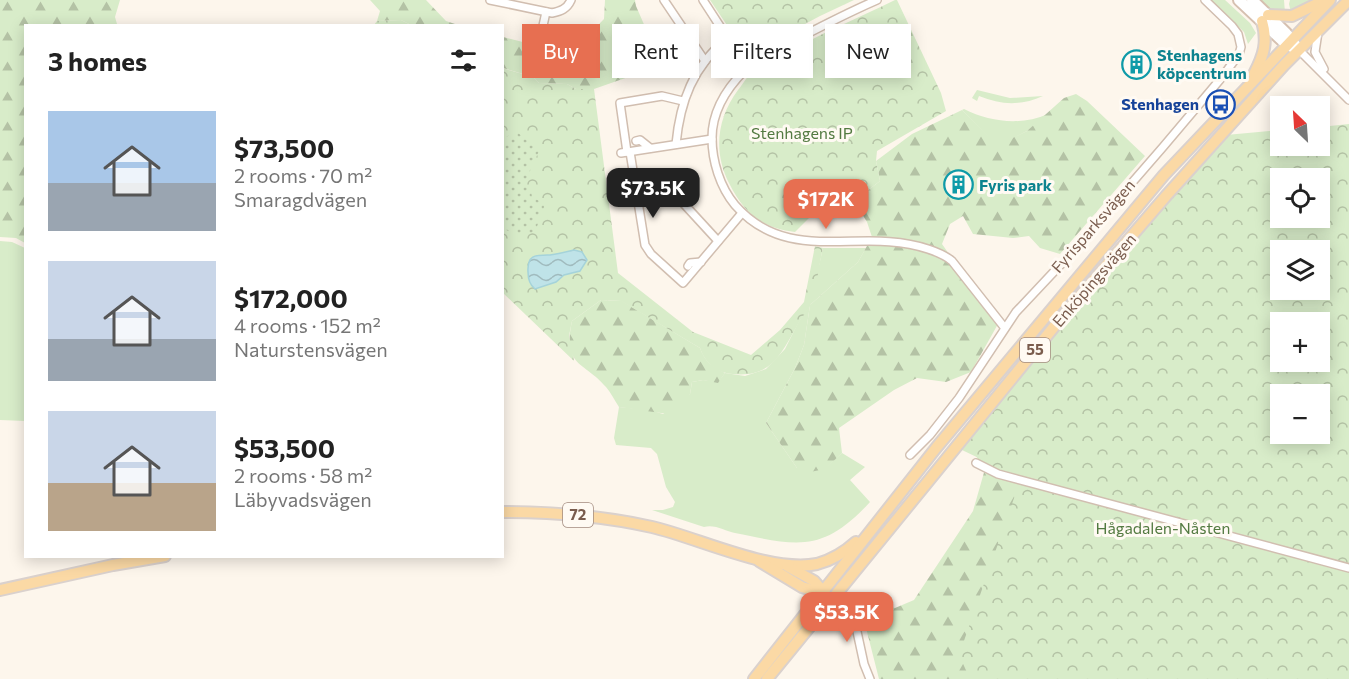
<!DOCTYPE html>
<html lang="en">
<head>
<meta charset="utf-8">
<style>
	:root { --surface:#fff; --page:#f6f6f6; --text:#222; --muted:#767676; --accent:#e76f51 }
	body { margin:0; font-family:Commissioner,sans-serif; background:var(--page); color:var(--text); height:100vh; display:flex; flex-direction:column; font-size:22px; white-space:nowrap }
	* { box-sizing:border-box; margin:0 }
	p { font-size:20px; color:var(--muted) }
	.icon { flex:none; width:33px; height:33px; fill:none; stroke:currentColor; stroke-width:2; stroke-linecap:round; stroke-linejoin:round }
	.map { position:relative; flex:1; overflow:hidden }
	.side { position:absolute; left:24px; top:24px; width:480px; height:534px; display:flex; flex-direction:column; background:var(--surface); border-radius:0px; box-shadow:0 3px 15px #0003 }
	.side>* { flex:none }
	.banner { position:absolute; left:522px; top:24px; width:570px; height:54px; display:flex; gap:12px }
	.needle { width:39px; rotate:335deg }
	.fabs { position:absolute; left:1270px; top:96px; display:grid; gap:12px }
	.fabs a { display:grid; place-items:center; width:60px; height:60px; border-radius:0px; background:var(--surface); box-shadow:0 3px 15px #0003; font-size:30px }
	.price { position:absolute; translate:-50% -51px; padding:0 14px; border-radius:12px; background:var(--accent); color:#fff; font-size:20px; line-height:39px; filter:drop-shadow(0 2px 3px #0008) }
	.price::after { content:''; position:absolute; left:50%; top:36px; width:18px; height:14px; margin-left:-9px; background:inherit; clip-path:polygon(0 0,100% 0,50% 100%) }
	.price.current { background:#222; color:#fff }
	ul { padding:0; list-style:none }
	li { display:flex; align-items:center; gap:18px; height:150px; padding:0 24px }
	li span { display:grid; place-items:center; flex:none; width:168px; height:120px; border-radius:0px; color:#555 }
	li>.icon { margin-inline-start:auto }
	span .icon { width:72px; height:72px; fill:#fffc; stroke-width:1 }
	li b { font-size:26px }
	h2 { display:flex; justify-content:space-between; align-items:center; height:72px; padding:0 24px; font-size:26px }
	.chip { padding:0 21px; border-radius:0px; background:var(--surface); box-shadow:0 3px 15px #0003; font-size:21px; line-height:54px }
	.chip.current { background:var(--accent); color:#fff }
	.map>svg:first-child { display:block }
</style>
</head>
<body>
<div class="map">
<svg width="1349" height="679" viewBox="0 0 1349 679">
	<defs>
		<pattern id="forest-firs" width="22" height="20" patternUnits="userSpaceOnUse" patternTransform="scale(1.5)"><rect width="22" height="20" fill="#d8ecc9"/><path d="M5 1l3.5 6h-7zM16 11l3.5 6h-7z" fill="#b4c2a5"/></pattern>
		<pattern id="park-crowns" width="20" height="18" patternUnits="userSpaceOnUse" patternTransform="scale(1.5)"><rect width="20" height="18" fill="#d8ecc9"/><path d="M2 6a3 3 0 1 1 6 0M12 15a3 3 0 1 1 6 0" fill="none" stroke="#b4c2a5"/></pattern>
		<pattern id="garden-dots" width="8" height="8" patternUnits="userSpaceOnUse" patternTransform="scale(1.5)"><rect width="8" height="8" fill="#d8ecc9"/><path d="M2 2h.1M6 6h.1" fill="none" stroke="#b4c2a5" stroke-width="1.8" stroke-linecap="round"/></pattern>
		<pattern id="water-waves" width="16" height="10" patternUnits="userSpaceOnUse" patternTransform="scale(1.5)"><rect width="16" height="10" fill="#bfe3e8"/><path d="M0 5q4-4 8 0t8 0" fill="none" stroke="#a0bbbe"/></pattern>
	</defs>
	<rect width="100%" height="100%" fill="#fdf6ec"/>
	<g fill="#d8ecc9">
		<polygon points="1211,0 1225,0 1250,23 1256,33 1248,44 1244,32"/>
		<polygon points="1259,0 1284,0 1285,13 1272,11"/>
		<polygon points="1290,0 1316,0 1291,13 1289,4"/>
		<path d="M 977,90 L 1010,98 L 1043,96 C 1021,106 1001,105 979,96 L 977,101 L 972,98 Z"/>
		<path d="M 964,109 C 990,122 1021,126 1048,114 L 1027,131 L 998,146 L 962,110 Z"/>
		<polygon points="0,241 12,242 25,248 25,421 0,420"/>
		<path d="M 823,248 L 866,248 L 858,262 L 810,305 L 804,345 L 795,368 L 766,423 L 797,468 L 825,468 L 842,453 L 865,467 L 850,480 L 870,502 C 823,553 799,546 735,533 C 725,531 715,524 704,527 L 652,510 L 663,510 L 673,507 L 675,502 L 666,487 L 657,454 L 651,448 L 616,445 L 614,438 L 619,407 L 650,410 L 663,414 L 690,394 L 692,382 L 703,380 L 718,382 L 725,373 L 745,376 L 766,369 L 785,349 L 798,323 L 810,305 Z"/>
	</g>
	<g fill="url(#forest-firs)">
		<polygon points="0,0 120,0 115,17 117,24 120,25 26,26 25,243 16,238 0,237"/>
		<polygon points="370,0 426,0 446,21 458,25 411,25 401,20 377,21 380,11"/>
		<path d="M 605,0 L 635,0 L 636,6 L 646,29 C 655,33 652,45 655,54 L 634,75 L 594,89 L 576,89 L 567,84 L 539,83 L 533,77 L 503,68 L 503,37 L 570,54 L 604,19 Z"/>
		<polygon points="1076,94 1087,101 1145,156 1060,254 1040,248 1029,236 1013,238 973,234 963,216 950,224 942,244 998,324 971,372 946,382 917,378 894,390 839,428 842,453 825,469 805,473 797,468 766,423 795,368 804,345 810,305 858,262 872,237 867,222 854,201 880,181 876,161 912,134 962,110 998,145 1027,131 1064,98"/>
		<path d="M 601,300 L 622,301 L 700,348 C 705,362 712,366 725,373 L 718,383 L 703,380 L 692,382 L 690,394 L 678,414 C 658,414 638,409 619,407 C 615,401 611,393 606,387 C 584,361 562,367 572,321 Z"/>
		<polygon points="1022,378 1341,679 879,679 863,616 876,603 895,608 914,600 973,511 987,462 962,450"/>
	</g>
	<g fill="url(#park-crowns)" fill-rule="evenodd">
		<polygon points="710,0 854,0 820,16 747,55"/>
		<path d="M 895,0 L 897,0 L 941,93 L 946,111 L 877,151 L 876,161 L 880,181 L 854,201 L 833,204 L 816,211 L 795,232 C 761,228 744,213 729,183 C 713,152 717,118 738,90 C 743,84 747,76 753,72 C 762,65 774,60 784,54 C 820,34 858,18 895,0 Z"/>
		<polygon points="401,20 411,25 374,25 377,21"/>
		<path d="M 502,68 L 533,77 L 539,83 L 567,84 L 576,89 L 594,89 L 618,273 L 693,332 L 751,355 L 780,330 L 804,302 L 815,246 L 823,248 C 819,264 816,293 810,306 C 806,313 800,319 797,326 C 781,354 771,378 733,374 C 717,373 705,363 700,348 L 621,301 L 601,300 L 572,321 L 569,336 L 574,361 L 503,293 Z"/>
		<path d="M 1349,124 L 1349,679 L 970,679 L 959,655 L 1020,481 L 987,472 L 966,442 L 1168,200 L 1226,135 L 1281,130 L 1281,146 L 1320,146 L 1320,127 ZM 1281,178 L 1320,178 L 1320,218 L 1281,218 ZM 1281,250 L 1320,250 L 1320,290 L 1281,290 ZM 1281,322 L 1320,322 L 1320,362 L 1281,362 ZM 1281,394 L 1320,394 L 1320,434 L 1281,434 Z"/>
		<polygon points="671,183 673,185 672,192 661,196 659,185"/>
	</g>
	<polygon fill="url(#garden-dots)" points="517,132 539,151 524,184 531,191 532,197 543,203 544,207 535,232 519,236 502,228 503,138"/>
	<path fill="url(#water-waves)" stroke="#a5d3da" stroke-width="1.5" d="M 574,250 L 582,252 L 587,260 L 580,271 L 564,275 L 556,282 L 535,289 C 530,285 528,279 528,272 C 527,254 536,255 550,255 C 558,254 566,252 574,250 Z"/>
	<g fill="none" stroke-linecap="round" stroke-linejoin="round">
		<defs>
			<g id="street">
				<path d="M 490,0 L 552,13 C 561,11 567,9 571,0"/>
				<polyline points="664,0 705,61"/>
				<polyline points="703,0 747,68"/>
				<path d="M 877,0 C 845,14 814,30 784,46 C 771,53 755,60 745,70 C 727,88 712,112 712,138 C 712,161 720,187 735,205 C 789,267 862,226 928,249 C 937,252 945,255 952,261 L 1004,327"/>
				<polyline points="1318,32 1315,52 1324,69"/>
				<polyline points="1299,50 1349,100"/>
				<polyline points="537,53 546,12"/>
				<polyline points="636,141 640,140 650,148"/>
				<path d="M 676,144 C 680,102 693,66 727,39"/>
				<polyline points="627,152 620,103 662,96 683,101"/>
				<polyline points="630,152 645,245 651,254 683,283 742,213"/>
				<polyline points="621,153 712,139"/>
				<polyline points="684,204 718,241"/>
				<polyline points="688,266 690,263 701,262"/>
				<polyline points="910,455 930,435 959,398 1016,312 1064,261 1163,147 1223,76 1239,54 1241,47 1238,34 1232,26 1205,0"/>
				<polyline points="976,463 998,474 1349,568"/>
				<polyline points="832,600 853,613 864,664 870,679"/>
			</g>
			<g id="secondary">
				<polyline points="1239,0 1287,45 1299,50"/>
				<polyline points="1252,0 1286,33 1297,47"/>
			</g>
			<g id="primary">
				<polyline points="1268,15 1292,16 1325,0"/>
				<path d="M 1254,74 C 1264,55 1268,42 1262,21"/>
				<path d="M 502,512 C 553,512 603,516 652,527 C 699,538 770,573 817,564 C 832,560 845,552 856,542"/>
				<polyline points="759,561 802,587 822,593"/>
				<polyline points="787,566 814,581 827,596"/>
				<polyline points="0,590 113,565 165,556"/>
				<polyline points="754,679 936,448 1164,175 1330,0"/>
				<polyline points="767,679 1062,317 1166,196 1284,65 1349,0"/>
			</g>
		</defs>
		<use href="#street" stroke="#d1beb0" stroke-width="10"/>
		<use href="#secondary" stroke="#d6c0b0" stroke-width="14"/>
		<use href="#primary" stroke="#dad1cd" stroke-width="14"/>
		<use href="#street" stroke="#fff" stroke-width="7"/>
		<use href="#secondary" stroke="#fff" stroke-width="10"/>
		<use href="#primary" stroke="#fbd9a5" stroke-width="10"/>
	</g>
	<defs>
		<symbol id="building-ring" viewBox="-11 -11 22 22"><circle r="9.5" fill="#fffaf3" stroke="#0f9aa8" stroke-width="1.5"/><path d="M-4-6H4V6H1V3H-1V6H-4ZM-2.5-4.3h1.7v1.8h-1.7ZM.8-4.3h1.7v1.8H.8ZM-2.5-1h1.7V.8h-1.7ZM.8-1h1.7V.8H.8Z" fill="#0f9aa8"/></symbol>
		<symbol id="bus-ring" viewBox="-11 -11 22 22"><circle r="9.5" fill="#fffaf3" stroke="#1a4fb4" stroke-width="1.5"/><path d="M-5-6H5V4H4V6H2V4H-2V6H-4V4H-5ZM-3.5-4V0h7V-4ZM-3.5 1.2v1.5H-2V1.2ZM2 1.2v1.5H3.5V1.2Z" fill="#1a4fb4"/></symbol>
	</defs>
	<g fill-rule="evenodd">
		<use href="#building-ring" x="1120" y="48" width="33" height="33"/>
		<use href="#bus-ring" x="1204" y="88" width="33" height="33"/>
		<use href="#building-ring" x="942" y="168" width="33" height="33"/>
	</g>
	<g text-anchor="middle" stroke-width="6" stroke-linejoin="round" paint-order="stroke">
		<g fill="#fffaf3" stroke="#a28b7f" stroke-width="1.5">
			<rect x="1020" y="338" width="30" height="24" rx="4.5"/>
			<rect x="563" y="503" width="30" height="24" rx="4.5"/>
		</g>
		<g font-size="15" font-weight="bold" fill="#7a5c4d">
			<text x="1035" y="355">55</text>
			<text x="578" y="520">72</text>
		</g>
		<g font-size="16" font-weight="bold" fill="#0d838f" stroke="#fffaf3" text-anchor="start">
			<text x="1157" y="61">Stenhagens<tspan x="1157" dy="18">köpcentrum</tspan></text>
			<text x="979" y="191">Fyris park</text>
		</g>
		<g font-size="16" font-weight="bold" fill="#164399" stroke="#fffaf3" text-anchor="end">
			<text x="1199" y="110">Stenhagen</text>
		</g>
		<g font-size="16" fill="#537a41" stroke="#fffaf3">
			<text x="802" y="139">Stenhagens IP</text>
			<text x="1163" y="534">Hågadalen-Nåsten</text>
		</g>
		<g font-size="16" fill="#7a5c4d" stroke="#fffaf3">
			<text transform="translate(1093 226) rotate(-49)" y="6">Fyrisparksvägen</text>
			<text transform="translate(1094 280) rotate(-49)" y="6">Enköpingsvägen</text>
		</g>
	</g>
</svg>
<div class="fabs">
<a><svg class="needle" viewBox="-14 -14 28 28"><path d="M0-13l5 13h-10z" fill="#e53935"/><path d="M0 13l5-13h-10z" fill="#767676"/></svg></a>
<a><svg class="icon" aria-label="locate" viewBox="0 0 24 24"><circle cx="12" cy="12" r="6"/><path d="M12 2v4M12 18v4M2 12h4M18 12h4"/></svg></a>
<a><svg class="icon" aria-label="layers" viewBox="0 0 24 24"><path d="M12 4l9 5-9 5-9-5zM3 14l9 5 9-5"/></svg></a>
<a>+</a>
<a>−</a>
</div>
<b class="price current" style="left:653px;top:219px">$73.5K</b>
<b class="price" style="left:826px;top:230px">$172K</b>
<b class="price" style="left:847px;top:643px">$53.5K</b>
<div class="banner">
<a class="chip current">Buy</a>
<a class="chip">Rent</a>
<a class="chip">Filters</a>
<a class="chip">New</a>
</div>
<section class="side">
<h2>3 homes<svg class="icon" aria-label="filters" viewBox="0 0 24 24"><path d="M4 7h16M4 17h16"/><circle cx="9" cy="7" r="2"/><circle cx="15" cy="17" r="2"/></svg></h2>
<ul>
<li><span style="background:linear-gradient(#a9c7e8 60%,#9aa5b1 0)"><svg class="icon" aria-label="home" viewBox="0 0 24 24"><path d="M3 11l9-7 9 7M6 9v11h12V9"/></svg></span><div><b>$73,500</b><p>2 rooms · 70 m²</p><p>Smaragdvägen</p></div></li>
<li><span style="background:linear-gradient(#c9d6e8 65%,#9aa5b1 0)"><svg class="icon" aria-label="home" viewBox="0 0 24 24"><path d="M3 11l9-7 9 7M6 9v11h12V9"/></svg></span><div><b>$172,000</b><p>4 rooms · 152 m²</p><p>Naturstensvägen</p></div></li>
<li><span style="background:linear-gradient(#c9d6e8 60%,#b9a48a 0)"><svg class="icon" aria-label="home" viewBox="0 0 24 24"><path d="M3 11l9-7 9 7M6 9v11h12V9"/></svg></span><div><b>$53,500</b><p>2 rooms · 58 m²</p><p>Läbyvadsvägen</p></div></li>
</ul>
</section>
</div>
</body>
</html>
